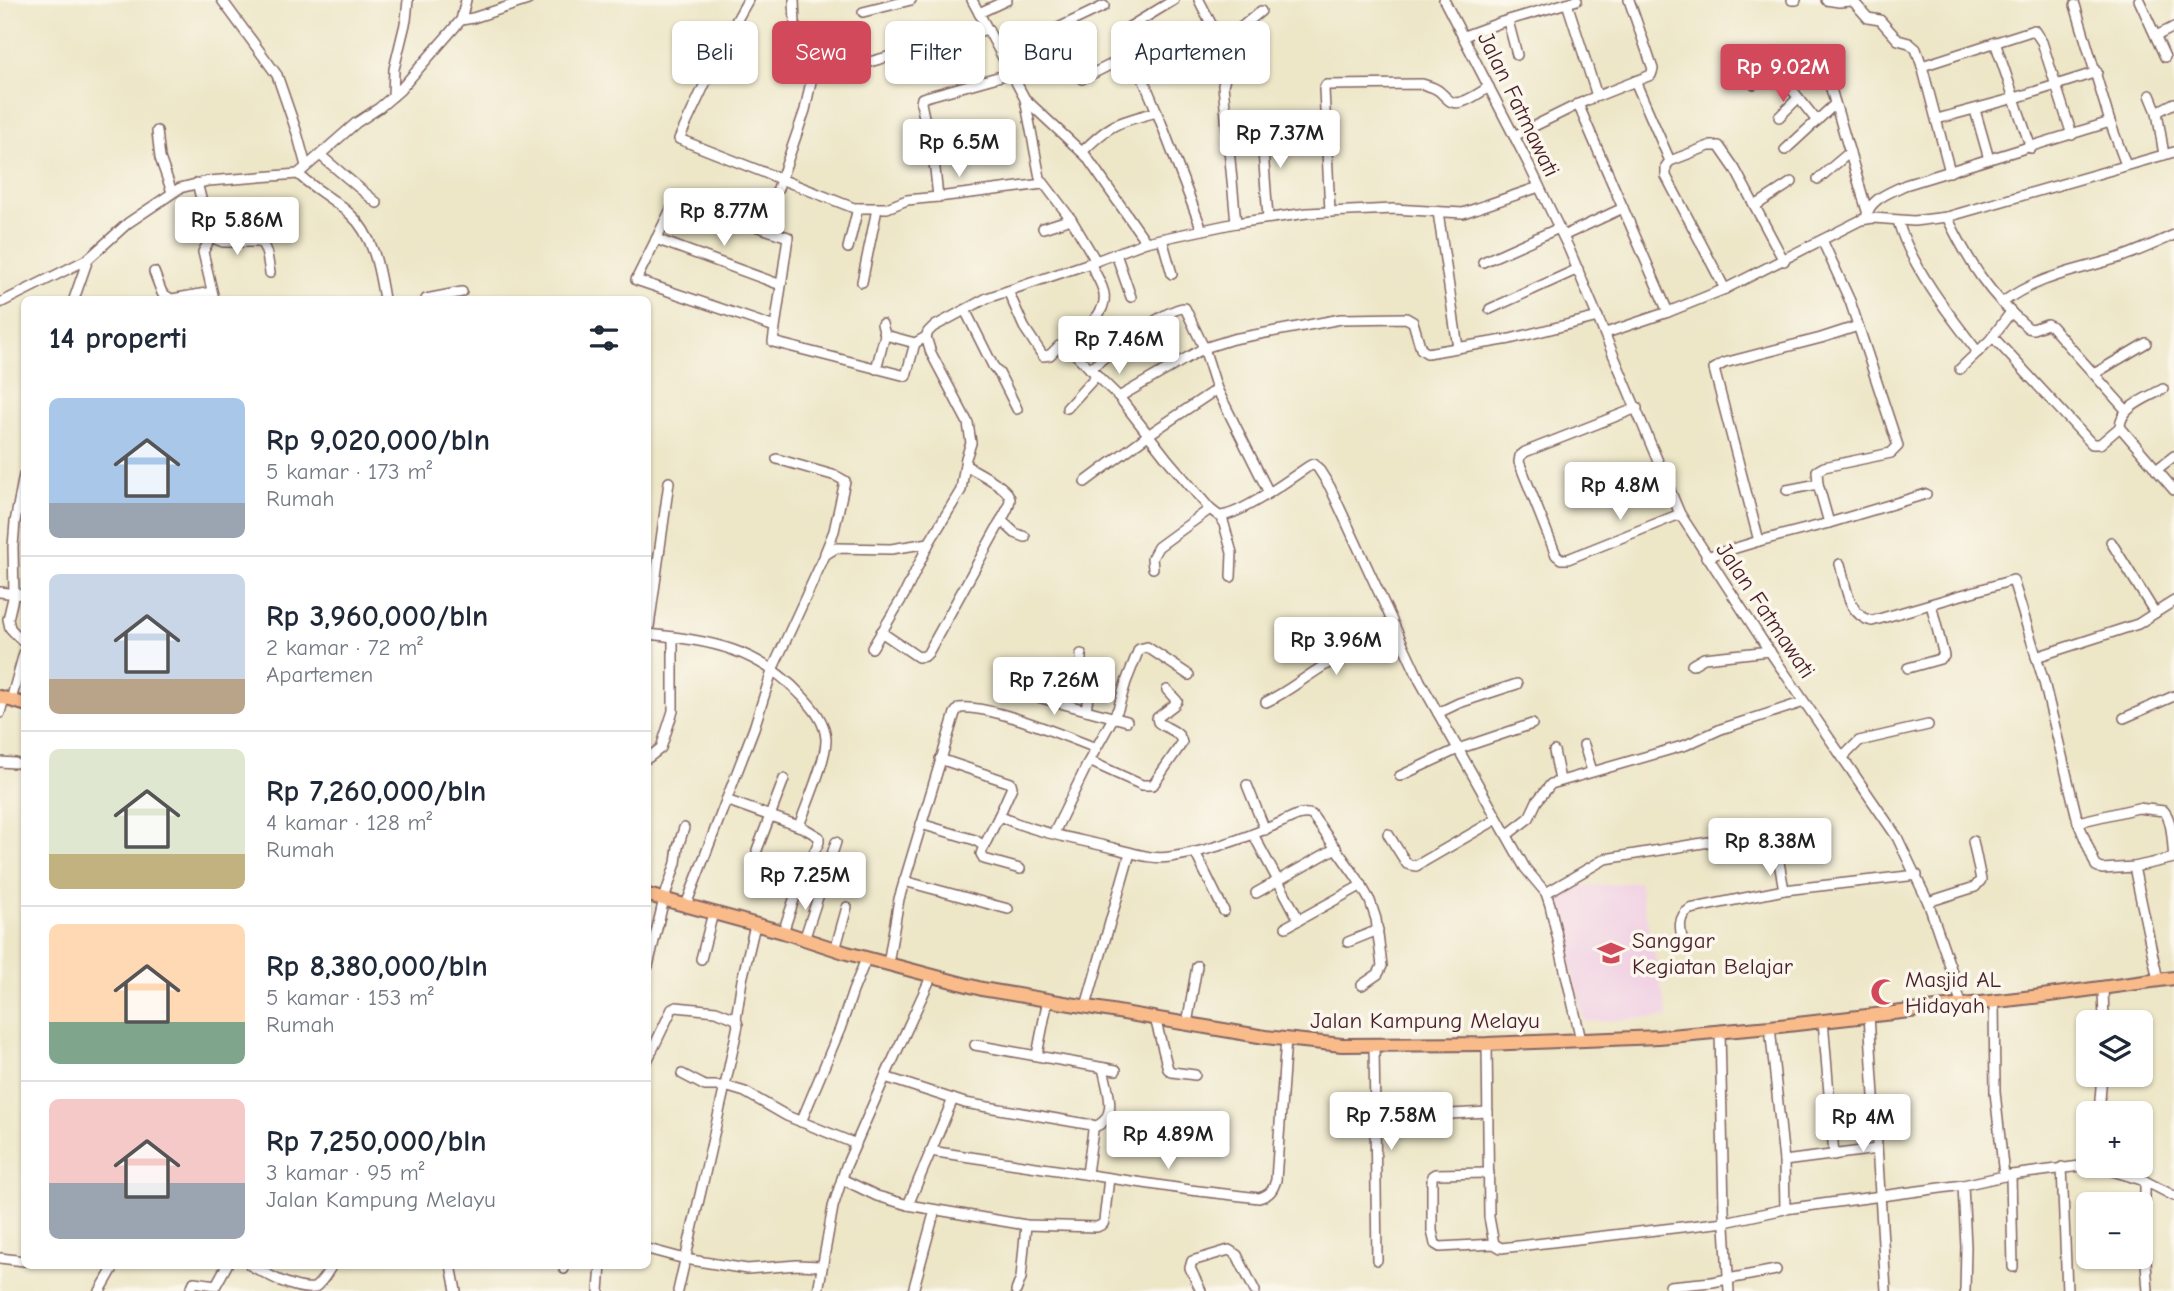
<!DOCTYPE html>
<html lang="id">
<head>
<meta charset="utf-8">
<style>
	:root { --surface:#fff; --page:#f2f2f3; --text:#1f2937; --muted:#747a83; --line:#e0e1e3; --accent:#d1495b }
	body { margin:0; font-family:"Comic Neue",sans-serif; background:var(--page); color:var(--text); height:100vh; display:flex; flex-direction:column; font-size:26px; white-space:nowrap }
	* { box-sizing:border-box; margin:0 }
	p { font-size:23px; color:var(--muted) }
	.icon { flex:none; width:38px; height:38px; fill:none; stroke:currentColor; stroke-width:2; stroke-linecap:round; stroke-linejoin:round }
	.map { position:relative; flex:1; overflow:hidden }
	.panel { position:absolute; left:21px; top:296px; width:630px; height:973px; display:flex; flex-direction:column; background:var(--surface); border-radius:10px; box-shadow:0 2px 5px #0004 }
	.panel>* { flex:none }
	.guide { position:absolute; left:672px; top:21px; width:665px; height:63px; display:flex; gap:14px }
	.fabs { position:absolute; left:2076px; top:1010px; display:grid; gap:14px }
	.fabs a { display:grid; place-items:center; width:77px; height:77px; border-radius:10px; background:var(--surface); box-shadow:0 2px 5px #0004; font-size:35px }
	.price { position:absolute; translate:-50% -60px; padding:0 16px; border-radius:7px; background:#fff; color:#222; font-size:23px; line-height:46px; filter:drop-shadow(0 2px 4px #0008) }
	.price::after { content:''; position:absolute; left:50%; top:42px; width:21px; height:16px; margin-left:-10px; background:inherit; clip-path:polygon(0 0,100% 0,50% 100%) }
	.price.on { background:var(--accent); color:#fff }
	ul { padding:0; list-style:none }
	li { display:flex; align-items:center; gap:21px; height:175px; padding:0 28px }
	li+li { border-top:2px solid var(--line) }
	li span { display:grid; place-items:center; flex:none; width:196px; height:140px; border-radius:10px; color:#555 }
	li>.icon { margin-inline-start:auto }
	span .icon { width:84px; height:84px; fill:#fffc; stroke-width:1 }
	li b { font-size:30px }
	h2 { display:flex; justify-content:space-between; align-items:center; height:84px; padding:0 28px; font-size:30px }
	.pill { padding:0 24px; border-radius:10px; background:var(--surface); box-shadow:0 2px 5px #0004; font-size:24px; line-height:63px }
	.pill.on { background:var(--accent); color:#fff }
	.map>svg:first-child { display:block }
</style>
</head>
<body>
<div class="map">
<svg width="2174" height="1291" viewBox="0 0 2174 1291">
	<rect width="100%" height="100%" fill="#fbf7ec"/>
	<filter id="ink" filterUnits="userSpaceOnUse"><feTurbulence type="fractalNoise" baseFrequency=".0143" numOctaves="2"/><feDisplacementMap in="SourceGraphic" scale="14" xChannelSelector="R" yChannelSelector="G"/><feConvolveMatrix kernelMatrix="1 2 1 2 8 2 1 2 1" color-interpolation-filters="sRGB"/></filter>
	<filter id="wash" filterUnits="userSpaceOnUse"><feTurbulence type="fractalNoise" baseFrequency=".00686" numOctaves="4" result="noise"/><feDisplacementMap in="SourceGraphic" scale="28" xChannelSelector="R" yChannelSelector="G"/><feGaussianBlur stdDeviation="1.57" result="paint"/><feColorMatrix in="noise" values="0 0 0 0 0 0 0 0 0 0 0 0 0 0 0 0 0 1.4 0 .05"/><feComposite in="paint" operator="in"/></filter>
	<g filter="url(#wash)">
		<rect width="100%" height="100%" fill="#ede6c7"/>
		<polygon fill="#f1d0e3" points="1639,882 1668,1017 1584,1022 1553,889"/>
	</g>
	<g filter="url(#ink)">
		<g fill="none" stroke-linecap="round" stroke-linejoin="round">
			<defs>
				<g id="minor">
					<polyline points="222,0 277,75 297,133 306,166"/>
					<polyline points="748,0 725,41 679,139 854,208 887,208 907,200 938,197"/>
					<polyline points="794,0 795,25 791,48 795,58 808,67 850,76 866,63 873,61 988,29"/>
					<polyline points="972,0 1025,99 1040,178 1071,219 1096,261 1146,242 1236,223 1307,213 1393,209 1463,213 1539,187"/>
					<polyline points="1174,0 1126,29 1126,38 1157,112 1202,230"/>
					<path d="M 1199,0 L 1229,59 C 1230,69 1225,76 1223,85 L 1236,223"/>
					<polyline points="1444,0 1528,163 1569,249 1680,514 1764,643 1897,837 1928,902 1953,975 1961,1004"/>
					<polyline points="1792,0 1796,0"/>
					<polyline points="1826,0 1839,2 1852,1"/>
					<polyline points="1852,0 1868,18 1880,20 1898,40 1909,43 1916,49 1922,66 1950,172"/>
					<polyline points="2139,0 2165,57"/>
					<polyline points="1567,3 1597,96"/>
					<polyline points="2075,5 2110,122 2126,165"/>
					<polyline points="863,12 911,0"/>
					<polyline points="979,13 1007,0"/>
					<polyline points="461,20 473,18 528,0"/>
					<polyline points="1508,21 1517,55"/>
					<polyline points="1464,36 1502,22 1577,0"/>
					<polyline points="2156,36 2174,27"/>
					<polyline points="1995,42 2031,148"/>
					<polyline points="1222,43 1261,11"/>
					<polyline points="1002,55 1104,6"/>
					<polyline points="1922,66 2034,30 2042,42 2072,135"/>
					<polyline points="1774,67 1817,121"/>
					<polyline points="1012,73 922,98 921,103 935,169 938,197 1043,184"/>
					<polyline points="1082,79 1132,54"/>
					<polyline points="1635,81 1670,161"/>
					<polyline points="1754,84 1795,50"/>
					<polyline points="1831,89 1867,211"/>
					<polyline points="2150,95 2157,112"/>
					<polyline points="393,96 394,69 406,20 408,0"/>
					<polyline points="1025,99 1086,156 1146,242"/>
					<polyline points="1578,104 1668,312"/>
					<polyline points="1975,110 1989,159"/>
					<polyline points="1779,117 1798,98"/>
					<polyline points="1937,119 2015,98 2097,72"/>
					<polyline points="1261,123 1268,218"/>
					<polyline points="157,131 160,158 172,192"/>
					<polyline points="1514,136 1585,101 1651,75 1653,69 1629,0"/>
					<polyline points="1785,150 1835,104"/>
					<path d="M 1082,152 C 1111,123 1118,122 1157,112"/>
					<polyline points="320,155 377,203"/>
					<polyline points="2164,155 2157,112 2174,103"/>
					<polyline points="1818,179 1850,152"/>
					<polyline points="197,183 211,237 203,252 214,299"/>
					<polyline points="1755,206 1792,182"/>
					<path d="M 1330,212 L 1324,89 L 1326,85 L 1422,84 C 1428,86 1434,87 1439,91 C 1443,94 1447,100 1452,102 C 1463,106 1480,92 1489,87"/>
					<polyline points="1438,212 1458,348"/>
					<path d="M 1947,217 C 1970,264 1988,293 2028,328 L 2033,329 L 2047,324 L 2051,326 L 2126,410"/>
					<path d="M 1866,218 C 1869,199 1889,193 1905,185 L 2110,122"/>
					<path d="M 1898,221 C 1910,265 1950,316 1978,352"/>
					<polyline points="765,226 805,110 814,67"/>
					<polyline points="1043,228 1071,219"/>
					<polyline points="1563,236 1623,208"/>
					<path d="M 211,237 L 223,242 L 260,242 C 268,248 268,263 270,273"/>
					<polyline points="656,239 781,285"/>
					<polyline points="1162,239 1172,274"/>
					<polyline points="848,248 858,208"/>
					<polyline points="1116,254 1131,297"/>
					<polyline points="1483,262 1559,228"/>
					<path d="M 1090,263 C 1101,285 1114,298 1094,320"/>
					<polyline points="154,272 162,293 171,299"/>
					<polyline points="862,282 877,209"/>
					<polyline points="1725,289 1666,176 1666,166 1670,161 1709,146 1719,146 1735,169 1784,261"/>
					<path d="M 1008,291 L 1024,327 L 1043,356 L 1050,355 L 1059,346 L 1067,346 L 1119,397 L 1168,460 L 1210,509 L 1219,516 C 1240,516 1291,478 1309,466 L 1313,464 L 1318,468 L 1330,487 L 1420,681 L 1525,868 L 1546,893 L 1550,905 L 1581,1040"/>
					<polyline points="74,299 88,259"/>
					<polyline points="172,299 212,292"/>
					<path d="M 384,299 C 379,269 374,236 350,214 C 334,199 314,189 298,174 L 356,123 L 379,108 L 399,91 L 461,20 L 466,0"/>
					<polyline points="426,299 462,292"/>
					<polyline points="0,303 88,259 128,223 180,188 208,181 298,174"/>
					<path d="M 2002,303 C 2035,277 2079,270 2118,258 C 2137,252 2156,243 2174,235"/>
					<polyline points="1490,309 1578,269"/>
					<polyline points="965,310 993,366 999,373 1017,409"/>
					<polyline points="882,324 885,335 915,343"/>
					<polyline points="775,327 636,280 676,199 788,237 773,342 906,376 915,343 926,337 928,332 933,327 987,298 1096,261"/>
					<polyline points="1606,333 1668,312 1725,289 1861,220 1873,218 1914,221 1947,217 2174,152"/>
					<polyline points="1993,337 2092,444 2100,444 2120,427"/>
					<polyline points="876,369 885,335"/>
					<path d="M 1090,369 C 1106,356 1168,306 1185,308 L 1204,348 L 1119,397"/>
					<polyline points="1960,369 1990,340 2011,312"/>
					<polyline points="2094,374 2146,343"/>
					<path d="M 2163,389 C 2147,398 2120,407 2120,427 L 2174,490"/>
					<polyline points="1067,408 1097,375"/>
					<polyline points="1637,408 1525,452 1520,456 1519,462 1556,555 1561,559 1568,559 1680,514"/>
					<polyline points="777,459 836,476 845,481 834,531 825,553"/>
					<polyline points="2156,470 2174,456"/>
					<polyline points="24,475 15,522 13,547 14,594 8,619 10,628 24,643"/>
					<polyline points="1085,482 1148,435 1217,389"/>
					<polyline points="1787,490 1818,484"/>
					<polyline points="1269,493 1217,389 1204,348 1233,339 1341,319 1406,318 1413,322 1421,349 1427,353 1510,339 1598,317"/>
					<polyline points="1222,517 1232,553 1231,577"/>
					<polyline points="1001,520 1015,533 1025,537"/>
					<polyline points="1829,523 1926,494"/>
					<polyline points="1759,541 1714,369 1724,363 1821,338 1858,326"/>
					<polyline points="2111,542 2155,613 2174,601"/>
					<polyline points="1706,557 1759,541 1829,523 1818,484 1817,471 1824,467 1891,453 1898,446 1850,301 1822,240"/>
					<path d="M 1840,564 C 1846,585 1847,615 1872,621 L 2013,580 L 2044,682 L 2078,822 L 2096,866 L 2102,869 L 2134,867 L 2158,980"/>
					<polyline points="1153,568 1152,558 1158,547 1210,509"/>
					<polyline points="0,592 24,595"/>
					<path d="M 881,632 L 918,657 L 925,656 L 928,653 L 1007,510 C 1008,509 1010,500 1010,499 C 1009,487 975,471 965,465"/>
					<path d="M 648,634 C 711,641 758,648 803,697 C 814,709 825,722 826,739 C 827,758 806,806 799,826"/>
					<polyline points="648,634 669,482"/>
					<polyline points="872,648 904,595 929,543 961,490 966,458 971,443 968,423 931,353 926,337"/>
					<polyline points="1081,654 1081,670 1089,690 1086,710"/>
					<polyline points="2036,657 2138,624 2155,613"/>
					<polyline points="1692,665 1704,658 1770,651"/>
					<polyline points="1908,668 1940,659 1944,656 1931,604"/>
					<polyline points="1030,695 1127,721"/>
					<polyline points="11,700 24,653"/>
					<path d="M 1266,702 C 1288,692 1306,676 1327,664 C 1350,652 1374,644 1398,633"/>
					<polyline points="0,713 4,698"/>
					<polyline points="1438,713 1459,703 1517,684"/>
					<polyline points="2124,718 2174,696"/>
					<polyline points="1584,745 1592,771"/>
					<polyline points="1554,751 1560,780"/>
					<polyline points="1843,757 1859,741 1928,725"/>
					<polyline points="648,758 661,748 673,711 673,637"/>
					<path d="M 940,759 L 1011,783 L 1012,787 L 999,816 C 1036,833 1078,839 1117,849 C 1134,853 1152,860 1170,857 C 1206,852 1248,837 1282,822 C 1291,818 1301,811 1312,815 L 1357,878 L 1370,901 L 1376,919 L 1382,966 L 1378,974 L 1362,985"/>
					<path d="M 1089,761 L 1142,785 L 1153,785 L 1182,743 C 1180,730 1166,729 1158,722 L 1157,718 L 1174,705 L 1177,701 L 1167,690"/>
					<polyline points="0,762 15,763"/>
					<polyline points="1400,776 1458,749 1532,724"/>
					<polyline points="1247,785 1265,830"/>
					<polyline points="726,800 804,828 819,837 819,842 800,882 783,932"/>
					<path d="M 2078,822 L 2138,808 L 2164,811 C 2173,822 2172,843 2174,858"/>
					<polyline points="921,824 975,840 984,846 981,854 984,859 1020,869"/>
					<polyline points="1054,833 1089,761 1118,709 1126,682 1139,649 1147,647 1189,675"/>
					<polyline points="1253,834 1299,920"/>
					<polyline points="1388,834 1407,864 1416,866 1497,819"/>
					<polyline points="1507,835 1529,818 1537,801 1551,784 1686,745 1721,729 1804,702"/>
					<polyline points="984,846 999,816"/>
					<polyline points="757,850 784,779"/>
					<polyline points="1195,852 1224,911"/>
					<polyline points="2134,867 2174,858"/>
					<polyline points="904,881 1008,909"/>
					<polyline points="1256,893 1336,848"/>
					<polyline points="1546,893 1605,859 1764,833 1771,835 1775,840 1784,890"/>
					<polyline points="1928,902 1975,887 1981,880 1973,841"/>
					<polyline points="686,905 754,728 773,668 825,555 836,548 891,549 929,543"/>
					<polyline points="1286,927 1362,885"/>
					<polyline points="804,940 836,842"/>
					<polyline points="1348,942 1378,930"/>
					<path d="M 1683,943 C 1680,929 1677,917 1690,909 L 1784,890 L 1917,875"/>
					<polyline points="835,950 847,907"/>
					<polyline points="701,959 713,913"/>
					<path d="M 888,964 L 899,899 L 955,713 L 959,708 C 990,704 1064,736 1096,748"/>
					<polyline points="648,966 664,899 676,863 678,847 684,828"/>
					<polyline points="2103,988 2104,1022"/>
					<polyline points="1994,1000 1995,1092 2004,1176"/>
					<polyline points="1086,1006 1130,853"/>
					<polyline points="1869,1015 1886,1291"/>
					<polyline points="1155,1018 1168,1069 1172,1072 1195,1075"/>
					<polyline points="736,1019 742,980 755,925"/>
					<polyline points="1823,1020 1834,1155"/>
					<polyline points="1187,1024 1197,966"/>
					<polyline points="1770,1027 1784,1161 1877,1149"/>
					<polyline points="1720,1031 1724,1210 1729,1291"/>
					<polyline points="1487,1044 1489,1217 1494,1244"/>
					<polyline points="975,1045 1116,1070"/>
					<polyline points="1374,1045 1377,1260"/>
					<polyline points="1037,1055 1048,999"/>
					<polyline points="648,1059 672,1009 676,1007 716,1011 736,1019 738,1025 725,1086 705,1086 682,1074"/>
					<polyline points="885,1077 965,1103 1092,1125 1093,1131 1087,1173"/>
					<polyline points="2099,1113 2102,1074"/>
					<polyline points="1375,1118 1488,1112"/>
					<polyline points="801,1122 840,1029 853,991 866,959"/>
					<path d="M 1094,1127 C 1120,1118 1107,1089 1103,1068"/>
					<path d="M 930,1151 L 1190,1190 L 1259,1198 C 1270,1195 1273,1190 1276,1180 L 1286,1038"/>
					<polyline points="2096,1166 2145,1181 2174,1196"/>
					<polyline points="2062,1167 2067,1291"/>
					<polyline points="1489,1173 1435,1174 1432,1176 1432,1231 1435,1244 1440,1247 1494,1244 1501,1248 1725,1222 1785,1209 1784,1161"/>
					<polyline points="2011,1175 2013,1267"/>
					<polyline points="842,1179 877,1196 908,1205 1026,1225 1097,1227 1103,1224 1104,1221 1109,1178"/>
					<polyline points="2145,1181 2145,1249 2148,1291"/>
					<polyline points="1963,1185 1966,1247 1965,1291"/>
					<polyline points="908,1205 953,1099"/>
					<polyline points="1785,1209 1963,1185 2004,1176 2088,1165"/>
					<polyline points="648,1249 685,1259 747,1269 797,1265 821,1266"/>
					<polyline points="0,1258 24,1261"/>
					<path d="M 250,1265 C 266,1274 295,1291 314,1288 C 322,1283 327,1273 332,1265"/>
					<polyline points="451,1265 456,1291"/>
					<polyline points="564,1269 565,1265"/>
					<polyline points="1670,1286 1712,1282 1776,1270"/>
					<polyline points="100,1291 115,1265"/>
					<polyline points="190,1291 194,1282 216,1285 227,1265"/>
					<polyline points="599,1291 601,1265"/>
					<polyline points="678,1291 725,1086 745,1092 787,1116 856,1144"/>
					<polyline points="818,1291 833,1207 846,1166 885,1077 932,975"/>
					<polyline points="913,1291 935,1210"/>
					<polyline points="1016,1291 1021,1278 1026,1225"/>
					<polyline points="1201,1291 1190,1268 1192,1261 1229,1250 1237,1255 1255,1291"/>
				</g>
				<g id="major">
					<polyline points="0,697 24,704"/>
					<polyline points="648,895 783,932 847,953 982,989 1265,1037 1342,1045 1487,1044 1659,1037 1770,1027 2042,996 2174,978"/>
				</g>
			</defs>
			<use href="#minor" stroke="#836562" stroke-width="12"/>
			<use href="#major" stroke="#836562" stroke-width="16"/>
			<use href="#minor" stroke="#fff" stroke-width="9"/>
			<use href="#major" stroke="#fabb8b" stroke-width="12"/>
		</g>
	</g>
	<defs>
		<symbol id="school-bare" viewBox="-9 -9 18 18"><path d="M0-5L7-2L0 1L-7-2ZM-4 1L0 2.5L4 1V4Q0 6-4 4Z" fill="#d1495b" stroke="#fbf7ec" stroke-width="2.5" paint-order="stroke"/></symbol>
		<symbol id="mosque-bare" viewBox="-9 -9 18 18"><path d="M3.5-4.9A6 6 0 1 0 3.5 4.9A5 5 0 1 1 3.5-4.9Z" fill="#d1495b" stroke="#fbf7ec" stroke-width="2.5" paint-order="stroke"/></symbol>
	</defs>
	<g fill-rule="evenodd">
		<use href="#school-bare" x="1592" y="934" width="38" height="38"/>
		<use href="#mosque-bare" x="1865" y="973" width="38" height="38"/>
	</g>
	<g text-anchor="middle" stroke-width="7" stroke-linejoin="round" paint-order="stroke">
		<g font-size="23" fill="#4a1f2b" stroke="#fbf7ec">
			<text transform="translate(1519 104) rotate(64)" y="8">Jalan Fatmawati</text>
			<text transform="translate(1766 610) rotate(56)" y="8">Jalan Fatmawati</text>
			<text x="1425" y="1028">Jalan Kampung Melayu</text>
		</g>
		<g font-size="23" fill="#4a1f2b" stroke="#fbf7ec" text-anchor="start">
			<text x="1632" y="948">Sanggar<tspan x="1632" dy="26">Kegiatan Belajar</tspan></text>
			<text x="1905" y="987">Masjid AL<tspan x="1905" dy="26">Hidayah</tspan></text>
		</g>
	</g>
</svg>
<div class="fabs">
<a><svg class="icon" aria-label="layers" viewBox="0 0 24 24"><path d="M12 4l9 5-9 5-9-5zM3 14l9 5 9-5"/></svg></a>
<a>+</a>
<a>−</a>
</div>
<b class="price on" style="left:1783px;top:104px">Rp 9.02M</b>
<b class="price" style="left:1280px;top:170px">Rp 7.37M</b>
<b class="price" style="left:959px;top:179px">Rp 6.5M</b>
<b class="price" style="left:724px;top:248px">Rp 8.77M</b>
<b class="price" style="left:237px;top:257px">Rp 5.86M</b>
<b class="price" style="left:1119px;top:376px">Rp 7.46M</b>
<b class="price" style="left:1620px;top:522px">Rp 4.8M</b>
<b class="price" style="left:1336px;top:677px">Rp 3.96M</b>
<b class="price" style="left:1054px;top:717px">Rp 7.26M</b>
<b class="price" style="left:1770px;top:878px">Rp 8.38M</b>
<b class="price" style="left:805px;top:912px">Rp 7.25M</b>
<b class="price" style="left:1391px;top:1152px">Rp 7.58M</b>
<b class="price" style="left:1863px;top:1154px">Rp 4M</b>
<b class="price" style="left:1168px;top:1171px">Rp 4.89M</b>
<div class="guide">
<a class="pill">Beli</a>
<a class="pill on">Sewa</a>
<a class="pill">Filter</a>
<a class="pill">Baru</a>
<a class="pill">Apartemen</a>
</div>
<section class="panel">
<h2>14 properti<svg class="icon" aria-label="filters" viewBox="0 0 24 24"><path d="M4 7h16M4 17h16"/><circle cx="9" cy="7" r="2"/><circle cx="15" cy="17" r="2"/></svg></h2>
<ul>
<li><span style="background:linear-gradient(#a9c7e8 75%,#9aa5b1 0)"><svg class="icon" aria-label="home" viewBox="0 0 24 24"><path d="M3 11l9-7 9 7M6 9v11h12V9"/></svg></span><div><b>Rp 9,020,000/bln</b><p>5 kamar · 173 m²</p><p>Rumah</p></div></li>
<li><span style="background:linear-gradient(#c9d6e8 75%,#b9a48a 0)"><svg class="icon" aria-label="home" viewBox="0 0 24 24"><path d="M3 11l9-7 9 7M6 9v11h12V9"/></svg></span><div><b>Rp 3,960,000/bln</b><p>2 kamar · 72 m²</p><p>Apartemen</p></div></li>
<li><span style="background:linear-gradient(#dfe7d0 75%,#c2b280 0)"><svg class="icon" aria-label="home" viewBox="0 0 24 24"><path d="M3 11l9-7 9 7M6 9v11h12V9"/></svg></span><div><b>Rp 7,260,000/bln</b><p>4 kamar · 128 m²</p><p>Rumah</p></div></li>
<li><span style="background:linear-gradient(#ffd9b3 70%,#7fa58c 0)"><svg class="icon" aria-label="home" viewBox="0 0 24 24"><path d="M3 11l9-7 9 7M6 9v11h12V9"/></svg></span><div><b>Rp 8,380,000/bln</b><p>5 kamar · 153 m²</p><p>Rumah</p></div></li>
<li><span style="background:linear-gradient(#f6c9c9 60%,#9aa5b1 0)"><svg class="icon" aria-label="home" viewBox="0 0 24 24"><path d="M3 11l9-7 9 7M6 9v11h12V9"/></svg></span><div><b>Rp 7,250,000/bln</b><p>3 kamar · 95 m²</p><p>Jalan Kampung Melayu</p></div></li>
</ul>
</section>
</div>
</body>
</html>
